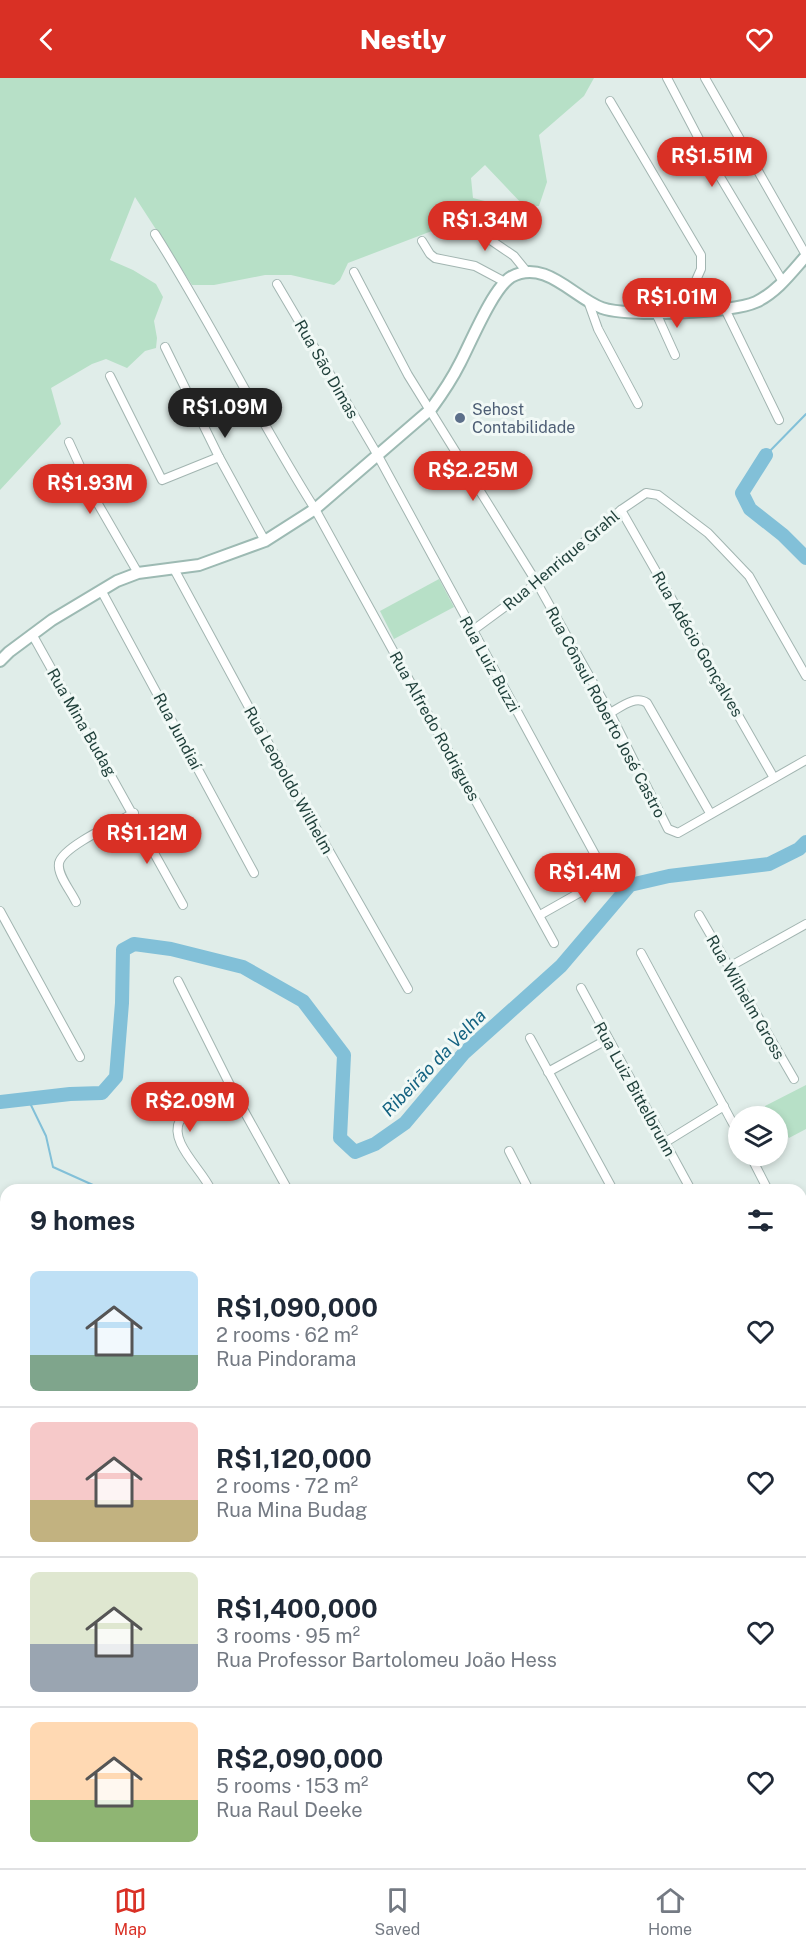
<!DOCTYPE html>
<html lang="en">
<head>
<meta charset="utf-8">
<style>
	:root { --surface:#fff; --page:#f2f2f3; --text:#1f2937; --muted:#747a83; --line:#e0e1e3; --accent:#d93025 }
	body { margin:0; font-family:"Public Sans",sans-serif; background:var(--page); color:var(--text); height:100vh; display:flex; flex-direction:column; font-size:22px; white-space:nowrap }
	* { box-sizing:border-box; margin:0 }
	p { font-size:20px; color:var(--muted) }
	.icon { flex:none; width:33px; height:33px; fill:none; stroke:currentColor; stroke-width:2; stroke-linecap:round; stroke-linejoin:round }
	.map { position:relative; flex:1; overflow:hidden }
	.sheet { position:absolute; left:0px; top:1106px; width:807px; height:686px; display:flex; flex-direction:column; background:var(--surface); border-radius:18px 18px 0 0; box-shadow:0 3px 9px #0003 }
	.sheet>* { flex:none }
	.controls { position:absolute; left:728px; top:1028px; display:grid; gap:12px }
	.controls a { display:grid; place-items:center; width:60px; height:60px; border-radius:50%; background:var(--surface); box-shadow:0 3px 9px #0003; font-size:30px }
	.price { position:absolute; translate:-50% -51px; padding:0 14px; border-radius:21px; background:var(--accent); color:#fff; font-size:20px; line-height:39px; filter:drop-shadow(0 2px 3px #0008) }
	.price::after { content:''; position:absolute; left:50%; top:36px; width:18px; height:14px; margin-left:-9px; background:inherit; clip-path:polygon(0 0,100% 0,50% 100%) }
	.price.current { background:#222; color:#fff }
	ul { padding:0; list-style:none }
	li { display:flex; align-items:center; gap:18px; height:150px; padding:0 30px }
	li+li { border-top:2px solid var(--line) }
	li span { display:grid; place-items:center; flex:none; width:168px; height:120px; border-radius:9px; color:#555 }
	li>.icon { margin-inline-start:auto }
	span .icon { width:72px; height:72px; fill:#fffc; stroke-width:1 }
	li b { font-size:26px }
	h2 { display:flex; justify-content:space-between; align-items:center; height:72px; padding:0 30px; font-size:26px }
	header { display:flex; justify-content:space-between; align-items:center; height:78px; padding:0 30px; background:var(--accent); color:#fff; font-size:27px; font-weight:800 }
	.menu { display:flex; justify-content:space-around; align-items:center; height:84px; border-top:2px solid var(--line); background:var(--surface); font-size:16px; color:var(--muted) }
	.menu a { display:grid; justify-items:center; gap:3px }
	.menu .current { color:var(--accent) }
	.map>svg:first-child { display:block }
</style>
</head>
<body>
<header><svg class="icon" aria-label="back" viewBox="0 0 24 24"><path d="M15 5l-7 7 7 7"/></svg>Nestly<svg class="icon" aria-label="heart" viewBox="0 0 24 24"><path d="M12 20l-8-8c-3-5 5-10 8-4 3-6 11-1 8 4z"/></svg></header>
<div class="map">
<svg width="806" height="1790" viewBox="0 0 806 1790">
	<rect width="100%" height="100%" fill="#e0ede9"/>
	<g fill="#b7e0c7">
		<polygon points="0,0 594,0 584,18 539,57 547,104 539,128 524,128 485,87 471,100 473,120 500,127 348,185 340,202 334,207 291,197 265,197 214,207 192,207 135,119 110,182 133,192 156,206 163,219 154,243 157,260 156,270 145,273 127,290 106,281 92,286 51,310 61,346 0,412"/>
		<polygon points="439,501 454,529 394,561 380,533"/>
		<polygon points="806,1007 806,1051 789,1060 777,1043 777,1038 768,1038 765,1028"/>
		<polygon points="424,1785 498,1785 501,1790 427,1790"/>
	</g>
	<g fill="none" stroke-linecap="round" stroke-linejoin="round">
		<g stroke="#82c0d8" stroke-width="2">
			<polyline points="766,377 806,336"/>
			<polyline points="28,1021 46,1058 53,1089 93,1107 113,1112"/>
		</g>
		<g stroke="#82c0d8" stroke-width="14">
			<polyline points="766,377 742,415 750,431 783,457 806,480"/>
			<polyline points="0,1024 70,1016 102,1015 116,999 122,925 123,872 134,866 171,871 243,889 303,923 344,977 340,1060 355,1074 375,1066 405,1045 464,975 561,888 630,807 669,798 769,786 799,771 806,764"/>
		</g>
		<defs>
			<g id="street">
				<polyline points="667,0 710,82 783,204"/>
				<polyline points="705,0 806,177"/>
				<polyline points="610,23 701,177 701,191 682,234"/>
				<polyline points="472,131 492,163 514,178 527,194"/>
				<path d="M 155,156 C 212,246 258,341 315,431 L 554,865"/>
				<polyline points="422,163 430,176 435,180 475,188 505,204"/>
				<polyline points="354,194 408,297 537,505 610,635 668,751 678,755 806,682"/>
				<polyline points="277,206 377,376 605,795 602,802 540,837"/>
				<polyline points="588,223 598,251 638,326"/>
				<polyline points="725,231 779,342"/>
				<polyline points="656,235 675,277"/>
				<polyline points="165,269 219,379 265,463"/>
				<polyline points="110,298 162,402 219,379"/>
				<polyline points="69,364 94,419 138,495"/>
				<polyline points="621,432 774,700"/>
				<polyline points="174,491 284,694 408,911"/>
				<polyline points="101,512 254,795"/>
				<polyline points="472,553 537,505 621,432 646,415 658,417 708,455 749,498 806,598"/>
				<polyline points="32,556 183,827"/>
				<path d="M 610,635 C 621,629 635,617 647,625 L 710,735"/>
				<path d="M 76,824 C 71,813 57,797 59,785 C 63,768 118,744 134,735"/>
				<polyline points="0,833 80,979"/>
				<polyline points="699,837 794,1001"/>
				<polyline points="641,875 738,1055"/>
				<polyline points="729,889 806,846"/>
				<polyline points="178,903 233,1013 288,1112"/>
				<polyline points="581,910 691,1112"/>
				<polyline points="530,960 613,1112"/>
				<polyline points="548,994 608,961"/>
				<polyline points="664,1065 724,1028"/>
				<polyline points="509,1073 529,1112"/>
				<polyline points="750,1077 768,1112"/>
				<path d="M 211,1112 C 202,1091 168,1064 180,1042 L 233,1013"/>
				<polyline points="0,1167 6,1163"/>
				<polyline points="801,1173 806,1182"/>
				<polyline points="0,1289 6,1300"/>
				<polyline points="801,1300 806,1309"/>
				<polyline points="801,1450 806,1459"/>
				<polyline points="801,1532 806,1536"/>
				<polyline points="0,1719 6,1716"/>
				<polyline points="0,1778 6,1774"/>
				<polyline points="708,1785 712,1790"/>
				<polyline points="102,1790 111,1785"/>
				<polyline points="788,1790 797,1785"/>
			</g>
			<g id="secondary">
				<path d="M 0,583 L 9,574 L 52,542 L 117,503 L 138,495 L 199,487 L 265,463 L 315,431 L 431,331 C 442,316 452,301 460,285 C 471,264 493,210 511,199 C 545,180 574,220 602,230 C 627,239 732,235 756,224 C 777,214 791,195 806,178"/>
				<polyline points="801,1515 806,1484"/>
			</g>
			<g id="primary">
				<polyline points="0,1546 6,1558"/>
				<polyline points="0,1581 6,1583"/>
				<polyline points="136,1785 141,1790"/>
				<polyline points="182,1785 185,1790"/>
			</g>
		</defs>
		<use href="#street" stroke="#a2b5b1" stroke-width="10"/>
		<use href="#secondary" stroke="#9dbab3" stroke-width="14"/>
		<use href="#primary" stroke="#c0c9c8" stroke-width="15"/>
		<use href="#street" stroke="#fff" stroke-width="8"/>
		<use href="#secondary" stroke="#fff" stroke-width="10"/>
		<use href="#primary" stroke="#60a79d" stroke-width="12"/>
	</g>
	<circle fill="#5c6f8a" stroke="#f1f9f6" stroke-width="2" cx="460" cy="340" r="6"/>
	<g text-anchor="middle" stroke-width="6" stroke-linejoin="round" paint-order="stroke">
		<g font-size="16" fill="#1f3f3a" stroke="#f1f9f6">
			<text transform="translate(327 291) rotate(60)" y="6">Rua São Dimas</text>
			<text transform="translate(561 482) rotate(-40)" y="6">Rua Henrique Grahl</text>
			<text transform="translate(698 566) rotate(60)" y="6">Rua Adécio Gonçalves</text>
			<text transform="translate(490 586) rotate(61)" y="6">Rua Luiz Buzzi</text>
			<text transform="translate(606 634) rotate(62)" y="6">Rua Cônsul Roberto José Castro</text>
			<text transform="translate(82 644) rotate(60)" y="6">Rua Mina Budag</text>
			<text transform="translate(435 648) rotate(61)" y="6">Rua Alfredo Rodrigues</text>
			<text transform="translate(178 653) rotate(62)" y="6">Rua Jundiaí</text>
			<text transform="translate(289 702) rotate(61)" y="6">Rua Leopoldo Wilhelm</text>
			<text transform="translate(746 919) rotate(60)" y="6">Rua Wilhelm Gross</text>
			<text transform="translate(635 1011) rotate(61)" y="6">Rua Luiz Bittelbrunn</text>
		</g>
		<g font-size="16" fill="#4e5e75" stroke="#f1f9f6" text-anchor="start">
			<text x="472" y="337">Sehost<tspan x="472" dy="18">Contabilidade</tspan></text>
		</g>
		<g font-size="18" font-style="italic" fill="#136281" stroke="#f1f9f6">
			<text transform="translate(434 985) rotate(-46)" y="6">Ribeirão da Velha</text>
		</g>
	</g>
</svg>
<div class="controls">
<a><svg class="icon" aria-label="layers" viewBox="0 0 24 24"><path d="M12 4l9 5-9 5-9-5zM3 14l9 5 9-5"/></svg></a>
</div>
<b class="price" style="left:712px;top:110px">R$1.51M</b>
<b class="price" style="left:485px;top:174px">R$1.34M</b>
<b class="price" style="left:677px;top:251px">R$1.01M</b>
<b class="price current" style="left:225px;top:361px">R$1.09M</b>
<b class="price" style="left:473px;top:424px">R$2.25M</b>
<b class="price" style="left:90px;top:437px">R$1.93M</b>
<b class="price" style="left:147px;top:787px">R$1.12M</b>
<b class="price" style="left:585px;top:826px">R$1.4M</b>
<b class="price" style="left:190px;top:1055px">R$2.09M</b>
<section class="sheet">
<h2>9 homes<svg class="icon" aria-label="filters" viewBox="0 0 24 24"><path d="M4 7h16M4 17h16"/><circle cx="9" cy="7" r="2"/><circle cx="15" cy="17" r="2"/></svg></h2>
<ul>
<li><span style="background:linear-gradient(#bfe0f5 70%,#7fa58c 0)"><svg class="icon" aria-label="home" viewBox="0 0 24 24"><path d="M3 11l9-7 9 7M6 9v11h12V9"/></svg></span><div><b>R$1,090,000</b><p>2 rooms · 62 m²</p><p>Rua Pindorama</p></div><svg class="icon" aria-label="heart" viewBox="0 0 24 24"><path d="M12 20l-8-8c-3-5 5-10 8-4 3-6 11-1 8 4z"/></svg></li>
<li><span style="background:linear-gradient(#f6c9c9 65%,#c2b280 0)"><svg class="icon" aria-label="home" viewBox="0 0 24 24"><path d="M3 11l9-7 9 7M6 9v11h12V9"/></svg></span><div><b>R$1,120,000</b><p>2 rooms · 72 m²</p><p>Rua Mina Budag</p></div><svg class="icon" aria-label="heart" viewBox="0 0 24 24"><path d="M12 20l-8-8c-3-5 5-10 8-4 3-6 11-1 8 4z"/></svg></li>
<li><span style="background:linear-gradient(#dfe7d0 60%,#9aa5b1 0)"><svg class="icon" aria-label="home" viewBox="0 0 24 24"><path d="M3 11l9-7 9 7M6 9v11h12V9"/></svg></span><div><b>R$1,400,000</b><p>3 rooms · 95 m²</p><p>Rua Professor Bartolomeu João Hess</p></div><svg class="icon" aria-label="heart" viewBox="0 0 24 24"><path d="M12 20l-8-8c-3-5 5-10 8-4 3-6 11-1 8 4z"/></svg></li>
<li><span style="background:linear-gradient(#ffd9b3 65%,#8fb573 0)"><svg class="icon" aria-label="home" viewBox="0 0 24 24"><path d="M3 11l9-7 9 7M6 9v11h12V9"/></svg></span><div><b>R$2,090,000</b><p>5 rooms · 153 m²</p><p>Rua Raul Deeke</p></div><svg class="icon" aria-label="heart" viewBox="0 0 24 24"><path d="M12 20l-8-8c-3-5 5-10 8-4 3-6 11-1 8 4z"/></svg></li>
</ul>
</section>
</div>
<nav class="menu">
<a class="current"><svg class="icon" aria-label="map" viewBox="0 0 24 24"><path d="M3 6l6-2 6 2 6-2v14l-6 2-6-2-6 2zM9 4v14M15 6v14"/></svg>Map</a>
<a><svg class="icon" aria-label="saved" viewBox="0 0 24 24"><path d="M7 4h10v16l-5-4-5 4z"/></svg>Saved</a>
<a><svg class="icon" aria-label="home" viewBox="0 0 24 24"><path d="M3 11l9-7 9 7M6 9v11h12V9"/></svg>Home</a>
</nav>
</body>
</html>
